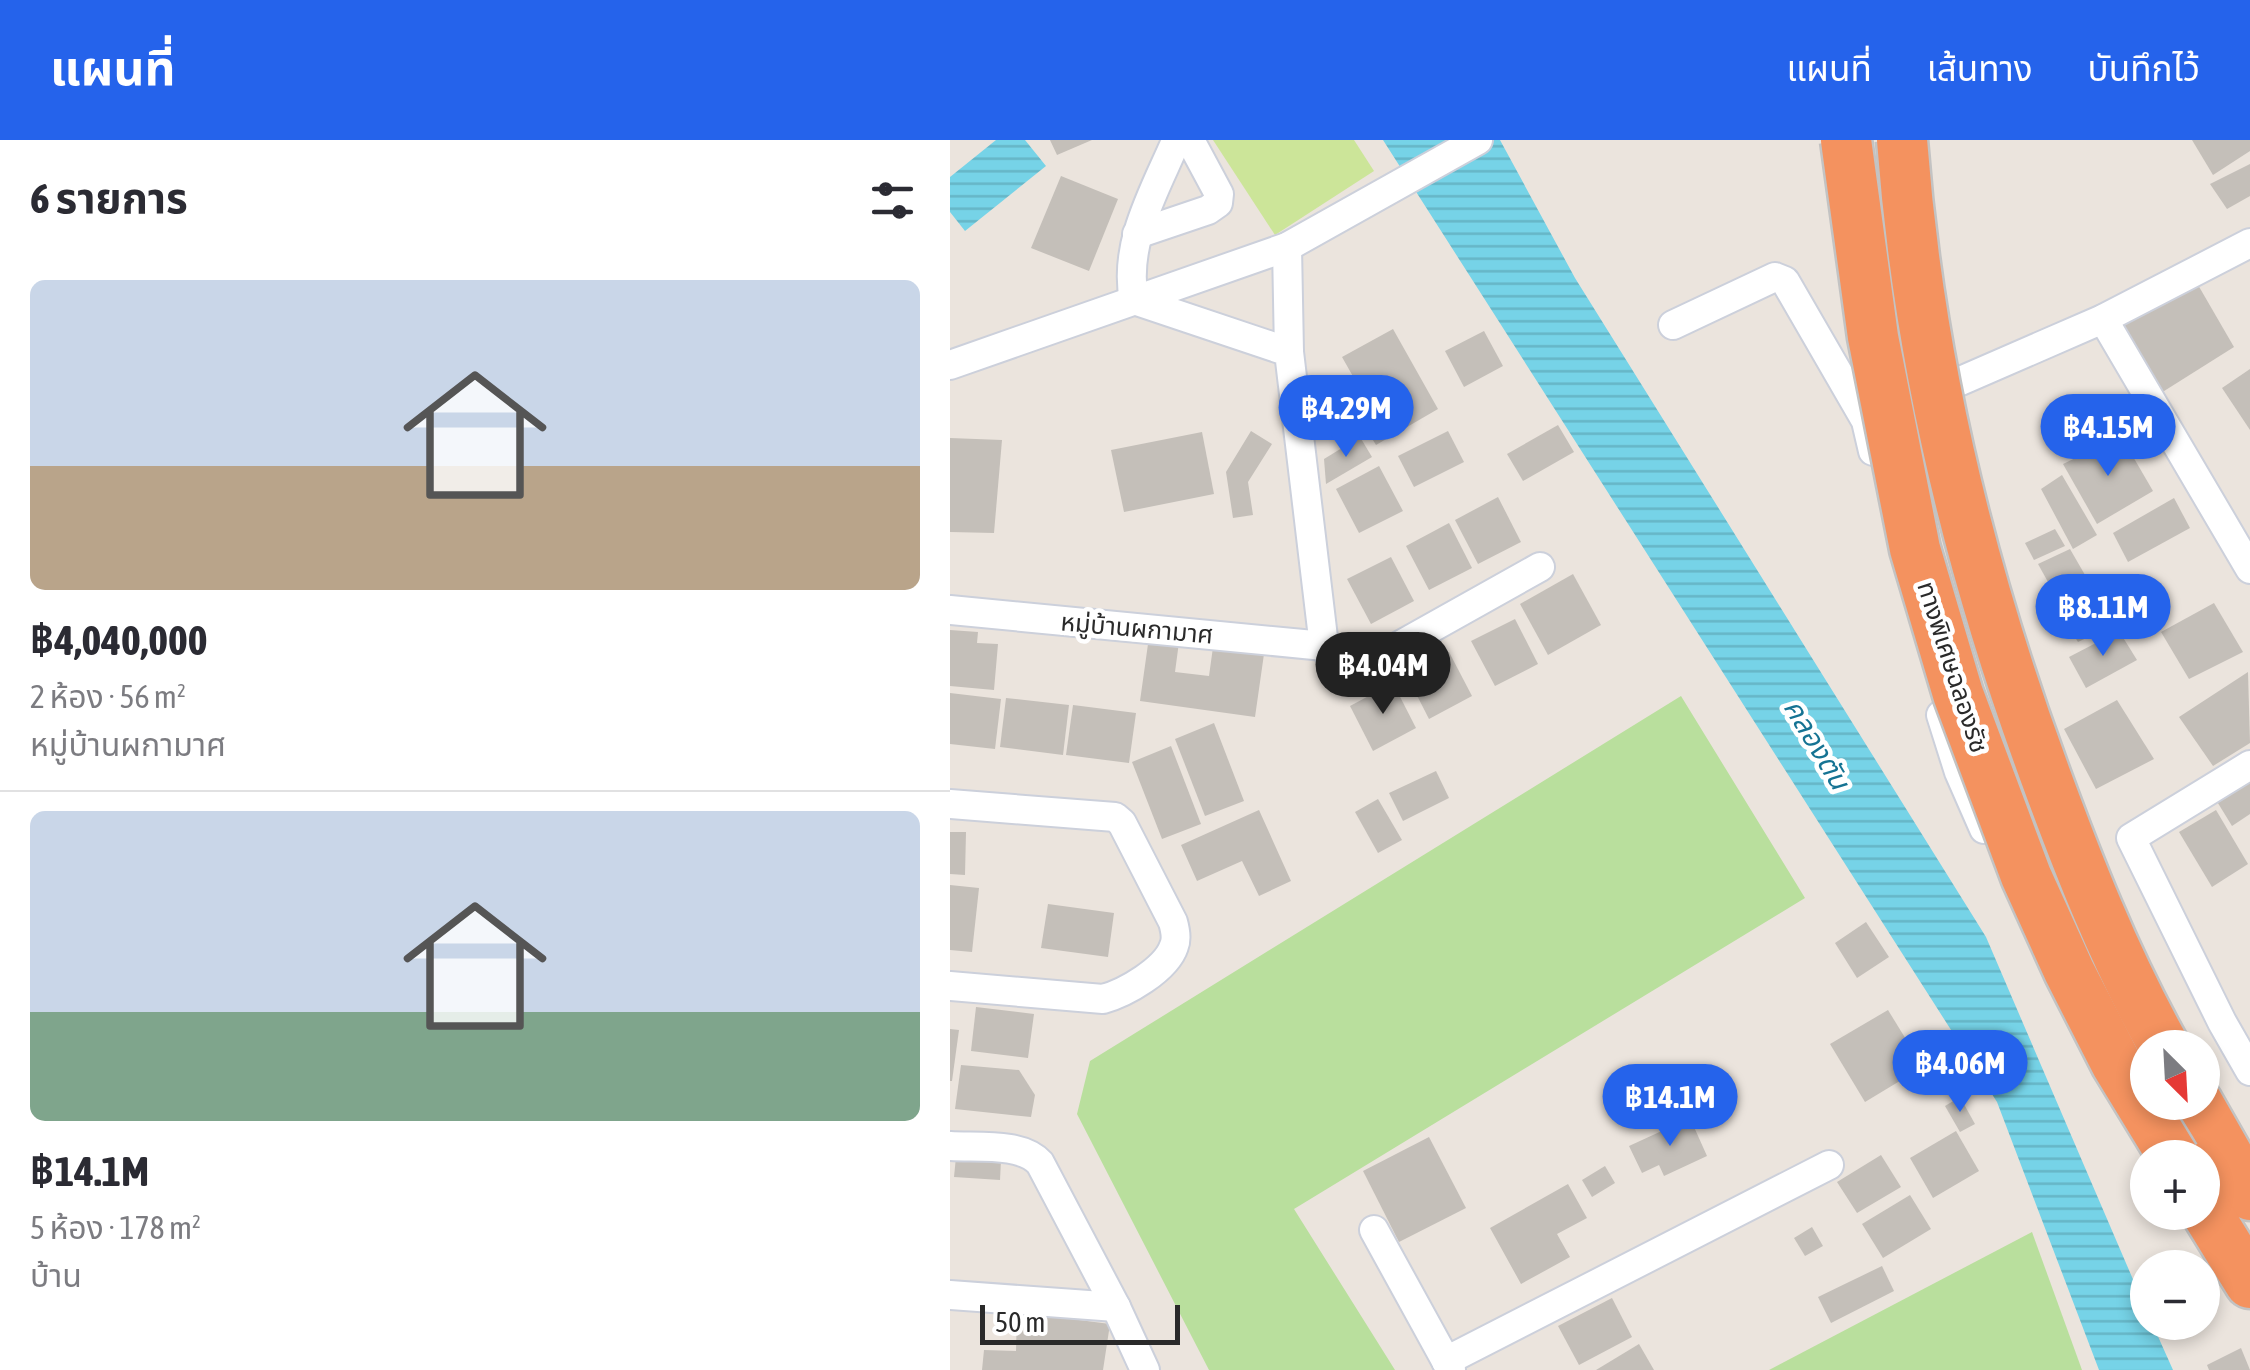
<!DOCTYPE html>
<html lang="th">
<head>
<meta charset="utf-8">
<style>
	:root { --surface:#fff; --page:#f2f2f3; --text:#2b2b33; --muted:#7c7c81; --line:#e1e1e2; --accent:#2563eb }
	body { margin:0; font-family:"Asap Condensed","Noto Sans Thai",sans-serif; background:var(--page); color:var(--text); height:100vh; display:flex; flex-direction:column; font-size:38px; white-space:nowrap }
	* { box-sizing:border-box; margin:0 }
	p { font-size:32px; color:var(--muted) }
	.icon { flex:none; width:55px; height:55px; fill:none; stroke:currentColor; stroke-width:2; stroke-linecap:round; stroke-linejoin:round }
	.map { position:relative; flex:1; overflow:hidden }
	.sheet { display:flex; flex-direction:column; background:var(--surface); width:950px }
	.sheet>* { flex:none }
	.needle { width:65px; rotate:156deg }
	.buttons { position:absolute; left:1180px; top:890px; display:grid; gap:20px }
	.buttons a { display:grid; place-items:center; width:90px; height:90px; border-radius:50%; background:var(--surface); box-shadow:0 5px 15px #0003; font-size:50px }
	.scale { position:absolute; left:30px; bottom:25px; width:200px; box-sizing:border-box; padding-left:10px; border:5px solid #2a2a2a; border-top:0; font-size:28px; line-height:35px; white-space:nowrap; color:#2a2a2a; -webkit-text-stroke:8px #fff; paint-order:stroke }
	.price { position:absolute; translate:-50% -85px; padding:0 22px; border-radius:35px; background:var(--accent); color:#fff; font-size:32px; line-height:65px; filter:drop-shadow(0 2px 5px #0008) }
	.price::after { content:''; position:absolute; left:50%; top:60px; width:30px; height:22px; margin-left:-15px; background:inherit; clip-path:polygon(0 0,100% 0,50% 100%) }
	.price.active { background:#222; color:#fff }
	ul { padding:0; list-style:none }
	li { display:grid; align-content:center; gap:20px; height:530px; padding:0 30px }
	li+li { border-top:2px solid var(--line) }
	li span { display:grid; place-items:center; height:310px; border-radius:15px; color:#555 }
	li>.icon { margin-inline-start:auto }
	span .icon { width:180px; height:180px; fill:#fffc; stroke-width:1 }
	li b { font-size:42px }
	h2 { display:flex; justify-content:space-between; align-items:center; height:120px; padding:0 30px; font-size:42px }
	header { display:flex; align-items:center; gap:60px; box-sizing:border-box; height:140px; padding:0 50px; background:var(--accent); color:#fff }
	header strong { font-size:48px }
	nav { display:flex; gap:55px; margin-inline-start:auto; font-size:35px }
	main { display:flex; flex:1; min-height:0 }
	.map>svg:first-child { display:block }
</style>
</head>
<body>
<header>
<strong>แผนที่</strong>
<nav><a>แผนที่</a><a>เส้นทาง</a><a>บันทึกไว้</a></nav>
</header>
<main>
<section class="sheet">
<h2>6 รายการ<svg class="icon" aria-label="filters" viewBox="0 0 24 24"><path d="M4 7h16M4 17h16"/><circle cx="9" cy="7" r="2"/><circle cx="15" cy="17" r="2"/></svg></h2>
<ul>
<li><span style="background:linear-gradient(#c9d6e8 60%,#b9a48a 0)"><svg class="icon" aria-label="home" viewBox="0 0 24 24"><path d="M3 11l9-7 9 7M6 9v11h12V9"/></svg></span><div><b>฿4,040,000</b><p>2 ห้อง · 56 m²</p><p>หมู่บ้านผกามาศ</p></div></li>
<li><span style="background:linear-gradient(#c9d6e8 65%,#7fa58c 0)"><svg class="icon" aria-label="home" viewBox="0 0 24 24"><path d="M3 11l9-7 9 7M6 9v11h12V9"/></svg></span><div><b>฿14.1M</b><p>5 ห้อง · 178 m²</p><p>บ้าน</p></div></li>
</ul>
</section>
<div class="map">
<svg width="1300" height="1230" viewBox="0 0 1300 1230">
	<defs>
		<pattern id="water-rules" width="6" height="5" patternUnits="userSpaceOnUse" patternTransform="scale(2.5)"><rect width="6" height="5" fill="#76d3e7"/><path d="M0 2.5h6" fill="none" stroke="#66b5c6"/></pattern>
	</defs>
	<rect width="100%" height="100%" fill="#ebe4dd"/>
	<g fill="#b9df9d">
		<polygon points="731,556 855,758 344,1069 445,1230 259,1230 127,974 140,921"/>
		<polygon points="1082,1092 1132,1230 819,1230"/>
	</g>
	<polygon fill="#cce599" points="263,0 404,0 424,31 325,95"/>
	<g fill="url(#water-rules)">
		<polygon points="46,0 75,0 96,26 15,91 0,72 0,37"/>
		<polygon points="433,0 550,0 625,138 1036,797 1197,1172 1198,1182 1202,1183 1223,1230 1149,1230 1047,962"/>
	</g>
	<g fill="#c4bfb9">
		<polygon points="100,0 142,0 107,15"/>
		<polygon points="1242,0 1300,0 1300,11 1263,35"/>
		<polygon points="1300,24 1300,56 1277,69 1260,44"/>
		<polygon points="111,36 168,59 139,131 81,108"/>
		<polygon points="1244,138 1284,207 1203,258 1162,180"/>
		<polygon points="443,189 488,269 426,305 413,284 426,277 392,217"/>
		<polygon points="534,191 553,226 514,247 495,211"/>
		<polygon points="1300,229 1300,290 1272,248"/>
		<polygon points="608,285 624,312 573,341 557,314"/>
		<polygon points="301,291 322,304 298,342 303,375 283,378 276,332"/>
		<polygon points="498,291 514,322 464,347 448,316"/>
		<polygon points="252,292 264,354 174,372 161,310"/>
		<polygon points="1171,296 1203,351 1147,384 1113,324"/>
		<polygon points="410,297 422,317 376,344 374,319"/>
		<polygon points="0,298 52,300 44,393 0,392"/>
		<polygon points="429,326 453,371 409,393 386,349"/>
		<polygon points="1112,335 1147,395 1123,409 1091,349"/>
		<polygon points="548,357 571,402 528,424 505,380"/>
		<polygon points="1224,358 1240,388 1178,422 1163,393"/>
		<polygon points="499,383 522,428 479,450 456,406"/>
		<polygon points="1105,389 1115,406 1084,420 1075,403"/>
		<polygon points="1120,409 1146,454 1113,469 1088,424"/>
		<polygon points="441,417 464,461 421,484 397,439"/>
		<polygon points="623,434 651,485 598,515 570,464"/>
		<polygon points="1147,460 1163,485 1128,502 1113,478"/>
		<polygon points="1264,463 1293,512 1239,539 1211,492"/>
		<polygon points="565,479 588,524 545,546 521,501"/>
		<polygon points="0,490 28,492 27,503 48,504 44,550 0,546"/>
		<polygon points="1169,491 1187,520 1136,548 1119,517"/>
		<polygon points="199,497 229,502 225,532 259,536 264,500 315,507 305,577 190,561"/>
		<polygon points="499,512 522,556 479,579 456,534"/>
		<polygon points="1298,532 1300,603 1263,626 1229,577"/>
		<polygon points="443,543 466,588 423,611 400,566"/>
		<polygon points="0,553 51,559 45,609 0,604"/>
		<polygon points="56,558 119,565 113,615 50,607"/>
		<polygon points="1167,560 1204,619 1146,649 1114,589"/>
		<polygon points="123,565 186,573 179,623 116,615"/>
		<polygon points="264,583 294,661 255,676 225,599"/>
		<polygon points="221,606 251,684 212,699 182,622"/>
		<polygon points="486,631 499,658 453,681 439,653"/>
		<polygon points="1300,635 1300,674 1282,686 1263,655"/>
		<polygon points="428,659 452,700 428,713 405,672"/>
		<polygon points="309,670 341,741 309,756 292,721 247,741 231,705"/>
		<polygon points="1266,670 1298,724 1262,747 1229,692"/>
		<polygon points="0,692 16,692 15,735 0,734"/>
		<polygon points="0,745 29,748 22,812 0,810"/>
		<polygon points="98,764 164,773 158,817 91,808"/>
		<polygon points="916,782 939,817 907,838 885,803"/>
		<polygon points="26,867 84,874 78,918 21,911"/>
		<polygon points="938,870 973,927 915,962 880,904"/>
		<polygon points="0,889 9,890 2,941 0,941"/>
		<polygon points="11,925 69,930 85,955 81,977 5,969"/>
		<polygon points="1010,957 1025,984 1010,992 995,966"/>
		<polygon points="740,978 757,1016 714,1036 709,1025 692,1033 679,1006"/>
		<polygon points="1006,991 1029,1031 983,1058 960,1018"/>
		<polygon points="479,997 516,1068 449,1102 413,1031"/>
		<polygon points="931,1015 951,1047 907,1073 887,1042"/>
		<polygon points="6,1017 51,1020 50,1040 4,1037"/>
		<polygon points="655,1026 665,1043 642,1057 632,1040"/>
		<polygon points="618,1044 637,1078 607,1094 620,1117 571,1144 540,1088"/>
		<polygon points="960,1055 981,1089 933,1118 912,1084"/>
		<polygon points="862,1087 873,1106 855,1116 844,1098"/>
		<polygon points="932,1126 944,1151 881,1183 868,1157"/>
		<polygon points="662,1158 682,1197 629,1225 608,1186"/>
		<polygon points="67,1172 160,1184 153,1230 32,1230 34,1210 66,1211"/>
		<polygon points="689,1204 704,1230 646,1230"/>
		<polygon points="1291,1208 1300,1230 1259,1230 1257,1225"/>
	</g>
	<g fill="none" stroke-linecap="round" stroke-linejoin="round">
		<defs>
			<g id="street">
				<polyline points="187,94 258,70 268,63 269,54 240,0"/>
				<polyline points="337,107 339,212"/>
				<polyline points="184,160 339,212 374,506 392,534 399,534 590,427"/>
				<path d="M 184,160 C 173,104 204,52 226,1 L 229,0"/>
				<polyline points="1153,179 1300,429"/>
				<polyline points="723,185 825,137 835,141 916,281 923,311"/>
				<polyline points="0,225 337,107 528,0"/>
				<polyline points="976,256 1153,179 1300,103"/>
				<polyline points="0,470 374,506"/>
				<polyline points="991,575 1009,632 1034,689"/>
				<polyline points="1300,625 1181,698 1272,882 1300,931"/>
				<path d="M 0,664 L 165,677 L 172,683 L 223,782 C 225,789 227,799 224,806 C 216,830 175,853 153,859 L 0,846"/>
				<path d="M 0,1006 C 26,1008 71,1002 90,1023 L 166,1167 L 195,1230"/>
				<polyline points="424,1090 501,1230"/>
				<polyline points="0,1155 166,1167"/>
				<polyline points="496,1221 879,1025"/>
			</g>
			<g id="highway">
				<polyline points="1247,962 1300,1055"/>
				<polyline points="1252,1065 1300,1143"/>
			</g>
		</defs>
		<use href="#street" stroke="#ccd0db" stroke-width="32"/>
		<use href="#highway" stroke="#c3c3c3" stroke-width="55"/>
		<use href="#street" stroke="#fff" stroke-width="28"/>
		<use href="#highway" stroke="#f4925f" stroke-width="50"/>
		<defs>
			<g id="highway-bridge">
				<polyline points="896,0 923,197 965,409 1008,554 1076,736 1119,831 1166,923 1224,1018"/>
				<path d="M 952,0 C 968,217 1018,425 1093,629 C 1128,725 1165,819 1215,908"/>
			</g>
		</defs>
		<use href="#highway-bridge" stroke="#c3c3c3" stroke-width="55" stroke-linecap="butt"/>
		<use href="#highway-bridge" stroke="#f4925f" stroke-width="50"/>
	</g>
	<g text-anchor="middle" stroke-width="9" stroke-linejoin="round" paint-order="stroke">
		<g font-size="25" fill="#2a2a2a" stroke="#fff">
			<text transform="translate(187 488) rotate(5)" y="9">หมู่บ้านผกามาศ</text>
			<text transform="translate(1003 527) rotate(72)" y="9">ทางพิเศษฉลองรัช</text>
		</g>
		<g font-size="28" font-style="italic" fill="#157393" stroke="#fff">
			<text transform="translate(867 604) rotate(59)" y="10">คลองตัน</text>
		</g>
	</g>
</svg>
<div class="buttons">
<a><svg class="needle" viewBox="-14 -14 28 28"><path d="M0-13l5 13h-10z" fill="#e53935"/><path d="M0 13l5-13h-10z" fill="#7c7c81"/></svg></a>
<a>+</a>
<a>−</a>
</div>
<div class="scale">50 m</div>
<b class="price" style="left:396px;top:320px">฿4.29M</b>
<b class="price" style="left:1158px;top:339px">฿4.15M</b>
<b class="price" style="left:1153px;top:519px">฿8.11M</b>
<b class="price active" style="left:433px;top:577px">฿4.04M</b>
<b class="price" style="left:1010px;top:975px">฿4.06M</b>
<b class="price" style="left:720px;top:1009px">฿14.1M</b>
</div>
</main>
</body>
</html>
